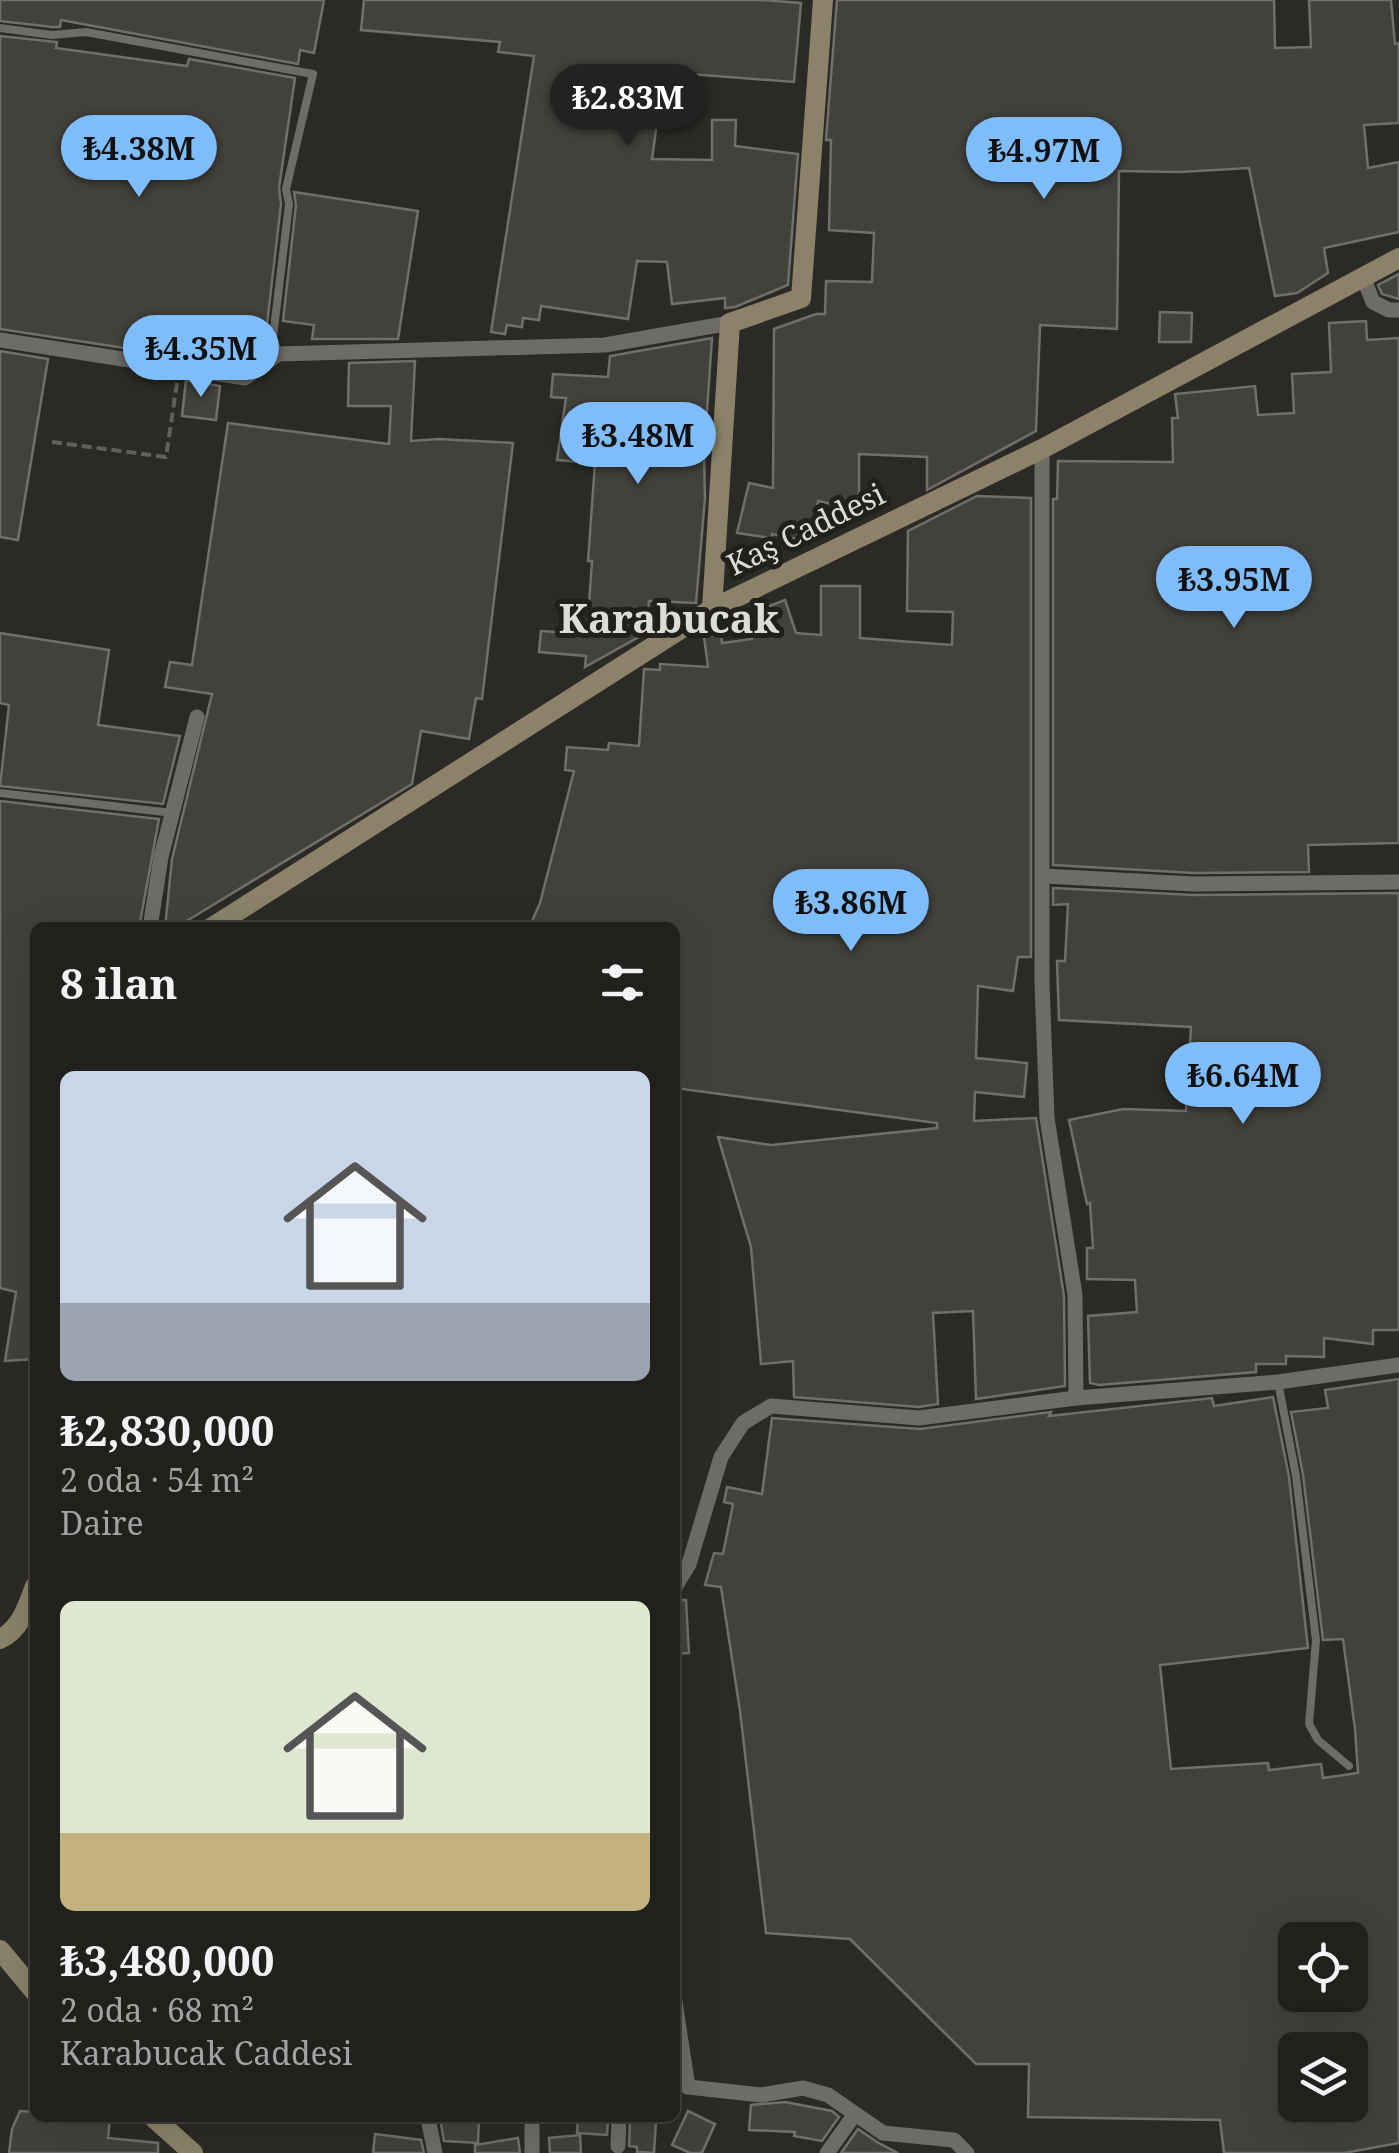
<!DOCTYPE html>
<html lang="tr">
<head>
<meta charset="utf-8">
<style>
	:root { --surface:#21201c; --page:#292825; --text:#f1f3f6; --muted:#a2a3a3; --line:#3e3e3b; --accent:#7fbdfa }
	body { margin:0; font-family:"Noto Serif",serif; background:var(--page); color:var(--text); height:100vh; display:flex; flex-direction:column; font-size:38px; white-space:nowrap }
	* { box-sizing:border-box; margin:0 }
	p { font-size:32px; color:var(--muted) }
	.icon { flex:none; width:55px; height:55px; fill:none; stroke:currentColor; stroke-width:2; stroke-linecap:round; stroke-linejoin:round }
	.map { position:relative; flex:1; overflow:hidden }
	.sheet { position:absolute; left:30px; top:922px; width:650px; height:1200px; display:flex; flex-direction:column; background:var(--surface); border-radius:15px; box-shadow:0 10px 40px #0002,0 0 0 2px var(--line) }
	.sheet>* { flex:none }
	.fabs { position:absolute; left:1278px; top:1922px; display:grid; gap:20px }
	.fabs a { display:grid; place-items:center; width:90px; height:90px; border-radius:15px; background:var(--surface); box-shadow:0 10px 40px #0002,0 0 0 2px var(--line); font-size:50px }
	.price { position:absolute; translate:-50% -85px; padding:0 22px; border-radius:35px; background:var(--accent); color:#111; font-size:32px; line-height:65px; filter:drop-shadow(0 2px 5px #0008) }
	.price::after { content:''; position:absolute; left:50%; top:60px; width:30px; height:22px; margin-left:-15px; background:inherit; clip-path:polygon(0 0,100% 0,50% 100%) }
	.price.selected { background:#222; color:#fff }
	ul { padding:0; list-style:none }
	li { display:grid; align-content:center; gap:20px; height:530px; padding:0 30px }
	li span { display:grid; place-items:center; height:310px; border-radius:15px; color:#555 }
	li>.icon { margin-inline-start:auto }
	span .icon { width:180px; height:180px; fill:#fffc; stroke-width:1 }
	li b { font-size:42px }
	h2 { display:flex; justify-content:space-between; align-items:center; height:120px; padding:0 30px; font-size:42px }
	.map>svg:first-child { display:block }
</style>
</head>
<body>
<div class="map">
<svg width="1399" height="2153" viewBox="0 0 1399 2153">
	<rect width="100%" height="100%" fill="#2c2a26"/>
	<g fill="#43413c" stroke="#716f6a" stroke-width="2.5" fill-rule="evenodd">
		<polygon points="0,0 324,0 314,53 300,50 298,64 61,20 60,27 52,27 0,21"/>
		<polygon points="364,0 763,0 801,3 794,82 664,72 652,159 712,160 712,120 736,120 735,146 798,154 788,285 735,307 725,308 725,298 672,304 667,262 637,261 628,319 541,306 539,320 523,318 522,327 507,325 505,334 491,332 534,56 498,52 500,42 361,30"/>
		<polygon points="837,0 1274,0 1275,48 1311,47 1309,0 1391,0 1395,44 1399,43 1399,123 1364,125 1368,168 1399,162 1399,232 1324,248 1328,273 1297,293 1275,296 1249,168 1180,172 1119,171 1117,329 1040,325 1036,431 927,490 927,457 859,454 859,510 818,501 810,542 772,534 771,538 737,533 749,483 773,488 774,329 816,314 825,314 826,281 872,282 874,233 829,230 831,140 826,140"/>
		<polygon points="0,36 57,42 56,48 187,66 189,59 295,78 279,188 281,204 264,350 242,366 0,329"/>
		<polygon points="294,192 418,211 398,339 312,339 314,325 283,321 296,205"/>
		<polygon points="1399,274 1399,299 1382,294 1378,285"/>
		<polygon points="1160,312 1192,313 1191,342 1159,342"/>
		<polygon points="1366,321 1367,340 1399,338 1399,843 1308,845 1309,872 1194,873 1053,865 1053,499 1057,499 1058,461 1173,462 1172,418 1178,418 1175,394 1255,386 1258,415 1294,413 1292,374 1331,372 1329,323"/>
		<polygon points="712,338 704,454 705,498 696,603 649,601 646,633 585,667 586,656 539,652 541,631 587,634 592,561 588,561 595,463 557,460 566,398 551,397 553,374 608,377 610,356"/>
		<polygon points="0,351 48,359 18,540 0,537"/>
		<polygon points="415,361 411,441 439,439 513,443 482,699 476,698 469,739 421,731 412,784 175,928 165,928 172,859 212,694 165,687 170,662 192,665 228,423 389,444 391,406 348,406 349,363"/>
		<polygon points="186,380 220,386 216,420 182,416"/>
		<polygon points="977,496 1031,498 1031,957 1018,957 1013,991 978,986 976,1058 1027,1063 1024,1097 975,1092 974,1121 1036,1118 1064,1296 1065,1386 976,1399 973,1311 933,1313 938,1404 919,1407 794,1397 793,1361 761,1364 751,1247 718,1137 771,1145 937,1128 937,1123 675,1088 675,928 529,928 540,903 574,771 565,770 567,747 608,750 609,743 639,746 644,669 660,670 660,664 708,667 704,637 721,634 722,643 752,639 754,612 785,600 796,633 821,635 821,586 860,586 860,638 952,645 953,612 907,611 908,531"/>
		<polygon points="0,633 109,650 98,725 180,736 163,804 0,786 9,705 0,703"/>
		<polygon points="0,801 159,819 139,928 35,928 35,1359 5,1361 16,1292 0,1288"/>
		<polygon points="1053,888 1194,895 1399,893 1399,1330 1373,1330 1373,1344 1324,1338 1324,1357 1286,1356 1286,1364 1256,1364 1256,1372 1099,1385 1090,1383 1088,1316 1137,1312 1135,1280 1087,1279 1087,1248 1093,1248 1090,1203 1087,1204 1069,1120 1123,1109 1186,1111 1191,1027 1059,1020 1057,961 1065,961 1068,904 1053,905"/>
		<path d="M 1399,1379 L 1399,2143 L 1344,2153 L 1224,2153 L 1220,2120 L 1028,2117 L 1029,2064 L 976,2064 L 850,1939 L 766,1933 L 740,1711 L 721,1587 L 705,1585 L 714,1553 L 723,1554 L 733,1504 L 724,1502 L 727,1487 L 762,1494 L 772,1418 L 920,1429 L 1051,1412 L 1049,1416 L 1212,1398 L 1214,1406 L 1273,1397 L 1289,1477 L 1308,1648 L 1160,1665 L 1171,1769 L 1268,1763 L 1269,1770 L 1321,1764 L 1323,1778 L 1358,1773 L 1355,1729 L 1343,1639 L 1323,1640 L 1303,1475 L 1291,1412 L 1328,1408 L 1325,1390 ZM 1291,1940 L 1350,1940 L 1350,1995 L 1295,1995 ZM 1295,2050 L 1350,2050 L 1350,2105 L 1295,2105 Z"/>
		<polygon points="675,1600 686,1600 689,1653 675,1654"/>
		<polygon points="785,2102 832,2111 839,2117 822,2141 794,2136 795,2132 749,2130 751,2105"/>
		<polygon points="20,2111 35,2112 35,2118 110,2118 108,2138 158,2143 158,2153 9,2153 12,2129"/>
		<polygon points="688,2111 715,2124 702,2153 690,2153 672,2145"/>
		<polygon points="440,2118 479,2118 478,2143 444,2141"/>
		<polygon points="578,2118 608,2119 607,2135 577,2133"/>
		<polygon points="630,2120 656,2121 654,2153 637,2152 637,2147 629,2146"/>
		<polygon points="858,2129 877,2142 898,2153 841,2153"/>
		<polygon points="375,2134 421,2140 424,2153 373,2153"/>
		<polygon points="580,2135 581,2153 550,2153 549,2138"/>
		<polygon points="518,2138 520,2153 475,2153 475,2145"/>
	</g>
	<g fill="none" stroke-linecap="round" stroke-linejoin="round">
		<polyline stroke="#62605c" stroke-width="4" stroke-dasharray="10 5" stroke-linecap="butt" points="52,442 166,457 177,383"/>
		<g stroke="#6e6c67" stroke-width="8">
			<polyline points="0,28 52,35 86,32 313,74 286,189 289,204 273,337 278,354"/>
			<polyline points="0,793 173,813"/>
			<polyline points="1278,1382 1296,1476 1316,1640 1309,1724 1318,1740 1349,1766"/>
		</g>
		<g stroke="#6e6c67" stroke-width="15">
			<polyline points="1363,277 1373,302 1389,310 1399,310"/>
			<polyline points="0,340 245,378 278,354 605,345 730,323"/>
			<polyline points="1042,449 1042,983 1047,1118 1075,1295 1076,1398"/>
			<polyline points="1044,876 1194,884 1399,882"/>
			<polyline points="150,928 161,857 197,717"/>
			<polyline points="675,1587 689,1564 721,1457 743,1423 771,1406 919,1418 1076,1398 1278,1382 1399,1365"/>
			<polyline points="675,2002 688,2087 761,2095 803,2088 828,2095 883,2133 954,2140 967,2153"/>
			<polyline points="428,2118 435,2153"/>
			<polyline points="532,2118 532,2153"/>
			<polyline points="618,2146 619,2118"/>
			<polyline points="827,2153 855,2114"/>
		</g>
		<g stroke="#8b8269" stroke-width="20">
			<polyline points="712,609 730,323 801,298 823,0"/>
			<polyline points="211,928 712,609 1042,449 1399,258"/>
			<path d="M 0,1639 C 20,1630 28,1606 35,1586"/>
			<polyline points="0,1950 35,1992"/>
			<polyline points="154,2118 193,2153"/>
		</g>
	</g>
	<g text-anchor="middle" stroke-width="10" stroke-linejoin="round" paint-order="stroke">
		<g font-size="30" fill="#dddcd9" stroke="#22201c">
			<text transform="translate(806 530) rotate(-26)" y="10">Kaş Caddesi</text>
		</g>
		<g font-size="40" font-weight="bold" fill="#dddcd9" stroke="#22201c">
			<text x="669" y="633">Karabucak</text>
		</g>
	</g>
</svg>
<div class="fabs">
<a><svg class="icon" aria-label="locate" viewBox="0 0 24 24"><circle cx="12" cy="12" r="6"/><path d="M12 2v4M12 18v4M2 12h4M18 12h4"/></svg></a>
<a><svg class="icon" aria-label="layers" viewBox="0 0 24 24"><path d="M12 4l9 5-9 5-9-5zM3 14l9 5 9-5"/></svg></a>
</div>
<b class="price selected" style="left:628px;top:149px">₺2.83M</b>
<b class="price" style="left:139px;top:200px">₺4.38M</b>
<b class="price" style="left:1044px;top:202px">₺4.97M</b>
<b class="price" style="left:201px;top:400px">₺4.35M</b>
<b class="price" style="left:638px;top:487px">₺3.48M</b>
<b class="price" style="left:1234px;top:631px">₺3.95M</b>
<b class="price" style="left:851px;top:954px">₺3.86M</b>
<b class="price" style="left:1243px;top:1127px">₺6.64M</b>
<section class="sheet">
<h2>8 ilan<svg class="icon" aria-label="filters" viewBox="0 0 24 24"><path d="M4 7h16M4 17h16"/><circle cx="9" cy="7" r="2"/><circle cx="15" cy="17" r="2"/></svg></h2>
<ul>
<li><span style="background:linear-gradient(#c9d6e8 75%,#9aa5b1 0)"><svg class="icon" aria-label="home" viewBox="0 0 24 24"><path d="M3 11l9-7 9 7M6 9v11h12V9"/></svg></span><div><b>₺2,830,000</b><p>2 oda · 54 m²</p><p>Daire</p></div></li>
<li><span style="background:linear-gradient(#dfe7d0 75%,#c2b280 0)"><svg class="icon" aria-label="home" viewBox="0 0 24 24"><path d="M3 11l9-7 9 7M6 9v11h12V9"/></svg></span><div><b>₺3,480,000</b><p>2 oda · 68 m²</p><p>Karabucak Caddesi</p></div></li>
</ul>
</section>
</div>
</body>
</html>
